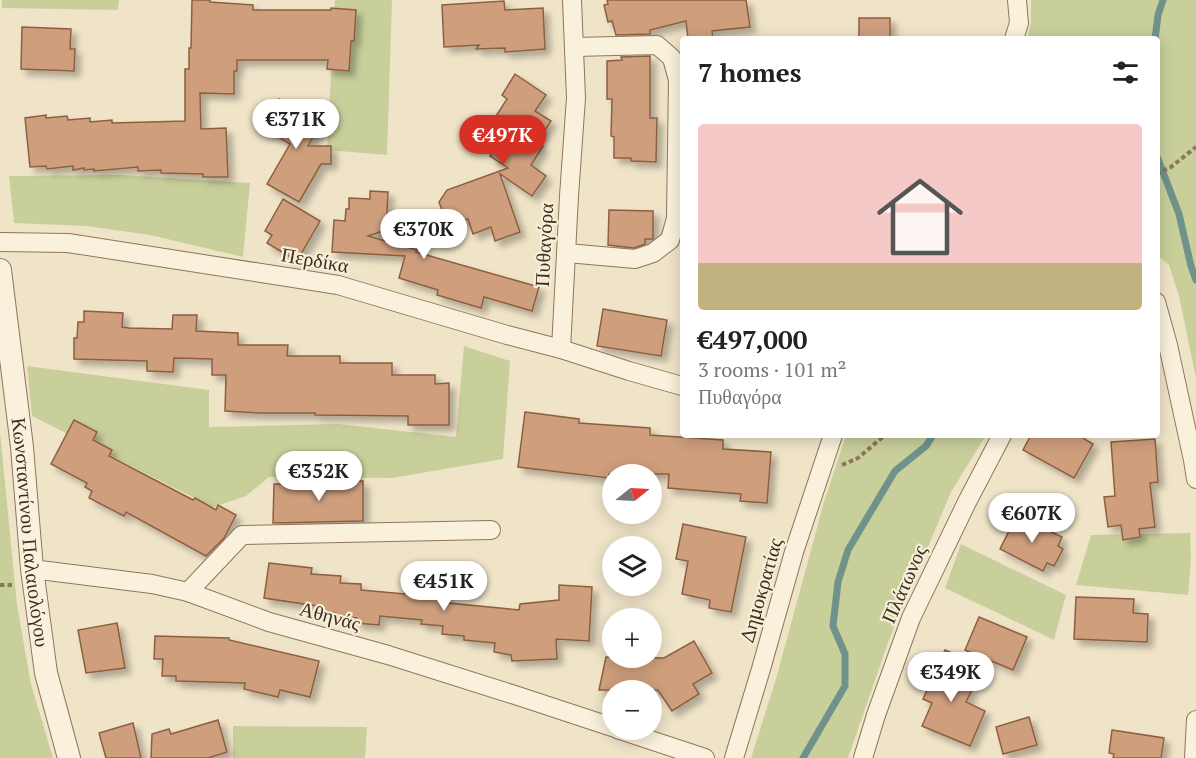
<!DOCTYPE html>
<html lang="en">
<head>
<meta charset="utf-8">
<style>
	:root { --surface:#fff; --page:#f2f2f2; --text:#222; --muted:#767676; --line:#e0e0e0; --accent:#d93025 }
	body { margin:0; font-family:"PT Serif",serif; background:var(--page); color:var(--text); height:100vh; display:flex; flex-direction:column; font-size:22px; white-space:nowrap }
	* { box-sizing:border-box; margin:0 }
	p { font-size:20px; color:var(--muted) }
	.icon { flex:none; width:33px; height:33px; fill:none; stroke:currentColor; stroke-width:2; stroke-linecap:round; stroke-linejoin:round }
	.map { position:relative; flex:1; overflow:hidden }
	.panel { position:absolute; left:680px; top:36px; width:480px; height:402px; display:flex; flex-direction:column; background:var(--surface); border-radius:6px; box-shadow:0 3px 15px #0003 }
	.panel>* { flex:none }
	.needle { width:39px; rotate:72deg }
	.tools { position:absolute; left:602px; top:464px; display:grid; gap:12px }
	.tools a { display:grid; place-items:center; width:60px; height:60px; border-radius:50%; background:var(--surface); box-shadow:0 3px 15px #0003; font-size:30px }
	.price { position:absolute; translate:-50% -51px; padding:0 14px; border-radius:21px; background:#fff; color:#222; font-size:20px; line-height:39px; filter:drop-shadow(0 2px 3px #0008) }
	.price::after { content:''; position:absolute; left:50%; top:36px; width:18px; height:14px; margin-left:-9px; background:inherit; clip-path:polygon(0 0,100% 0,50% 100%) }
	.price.selected { background:var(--accent); color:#fff }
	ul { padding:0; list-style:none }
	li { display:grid; align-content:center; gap:12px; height:318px; padding:0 18px }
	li+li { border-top:2px solid var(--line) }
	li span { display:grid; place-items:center; height:186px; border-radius:6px; color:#555 }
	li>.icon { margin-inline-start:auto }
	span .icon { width:108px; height:108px; fill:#fffc; stroke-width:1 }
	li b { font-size:26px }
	h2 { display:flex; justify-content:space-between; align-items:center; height:72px; padding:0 18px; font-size:26px }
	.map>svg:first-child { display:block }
</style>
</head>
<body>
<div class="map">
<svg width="1196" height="758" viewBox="0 0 1196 758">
	<defs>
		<filter id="shadow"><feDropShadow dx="5.5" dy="5.5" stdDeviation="3" flood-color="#0004"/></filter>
	</defs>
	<rect width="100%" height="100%" fill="#f0e4c8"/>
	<g fill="#c9cf9b">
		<polygon points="2,0 119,0 118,10 2,8"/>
		<polygon points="335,0 392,0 387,155 327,150"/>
		<polygon points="1031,0 1196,0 1196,378 1179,296 1169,265 1157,255 1156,39 1027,39 1031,22"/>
		<polygon points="120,175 250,183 243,257 150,235 86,226 14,223 9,176"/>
		<polygon points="464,346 510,361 503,459 392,478 269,477 246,496 213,507 32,416 27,366 209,390 209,427 338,424 456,437"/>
		<polygon points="0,432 17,605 31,684 53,758 0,758"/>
		<polygon points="846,435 986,435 951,492 889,640 848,758 751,758 776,679 824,502"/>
		<polygon points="1190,533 1191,558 1188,595 1076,585 1091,535"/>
		<polygon points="961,544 1066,595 1054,640 945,588"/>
		<polygon points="233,726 367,727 365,758 233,758"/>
	</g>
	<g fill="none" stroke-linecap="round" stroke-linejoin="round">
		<g stroke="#6f938a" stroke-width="7">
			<polyline points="1155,39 1158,15 1163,0"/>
			<polyline points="1156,154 1179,214 1191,266 1196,280"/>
			<polyline points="803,758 845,686 845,654 833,626 838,582 848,550 895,471 926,446 933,435"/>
		</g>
	</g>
	<g fill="#cf9f7d" stroke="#8d5f41" stroke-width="1.5" filter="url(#shadow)">
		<polygon points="192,0 210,0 210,2 253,5 253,10 331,10 331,8 356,10 354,41 351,41 349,71 327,69 328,60 237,60 237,71 234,71 234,94 200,93 201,129 226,128 228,177 203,177 203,174 161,173 161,170 138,171 138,167 94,171 94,169 84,170 84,168 73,170 73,166 47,169 46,166 30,167 25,118 46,115 46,118 67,116 68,120 90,118 90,122 112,120 112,123 185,121 185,69 189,69 189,48 191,48"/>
		<polygon points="607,0 746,0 750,27 712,31 713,39 688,39 686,21 650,30 650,34 616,35 612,21 608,22 604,5 608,4"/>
		<polygon points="504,1 505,10 543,8 545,49 505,52 505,48 476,49 479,45 444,47 442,5"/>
		<rect x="859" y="18" width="31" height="21"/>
		<polygon points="22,27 71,29 70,49 75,49 74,71 21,69"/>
		<polygon points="650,56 650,118 657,118 656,162 631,161 631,158 614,158 614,137 611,136 612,99 607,99 607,61 622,60 621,57"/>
		<polygon points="515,74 546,95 535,111 551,121 537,142 543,146 531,165 546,176 532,196 500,174 520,232 495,241 491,227 473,234 468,219 448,226 439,202 447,190 508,168 490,156 498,144 492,140 504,121 496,116 507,99 502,95"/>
		<polygon points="279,99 321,123 308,146 331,146 331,164 321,164 299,202 267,184 290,144 263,128"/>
		<polygon points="370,191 388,192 386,230 368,236 417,250 416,252 539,287 532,311 484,297 481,308 437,295 438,290 399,278 405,256 332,252 334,220 345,221 346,209 349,209 349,198 370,199"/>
		<polygon points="283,199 320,221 297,261 267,243 272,235 265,231"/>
		<polygon points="609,210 653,211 653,239 645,239 645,244 634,248 608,245"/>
		<polygon points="603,309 667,320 661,356 597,346"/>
		<polygon points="84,311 123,313 122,327 129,328 172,329 173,315 197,315 196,331 238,333 238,345 288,345 287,356 340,356 340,363 392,363 392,375 435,375 435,384 449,383 449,425 408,425 408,416 315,415 315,413 260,413 225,411 226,375 212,375 212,359 174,358 173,372 147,371 147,361 74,359 74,338 77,338 78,322 84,322"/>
		<polygon points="525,412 579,419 579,423 650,428 650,435 723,440 723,449 771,452 767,503 740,501 741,494 668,488 669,474 609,474 609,478 518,467"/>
		<polygon points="74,420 97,432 93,440 112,450 109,456 193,500 195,498 216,510 218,505 236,515 224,538 206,556 126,512 124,516 89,498 92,491 85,487 87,483 51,464"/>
		<polygon points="1031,435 1078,435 1093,444 1074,478 1023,450"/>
		<polygon points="1155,439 1158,482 1150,483 1155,527 1139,529 1140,537 1123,540 1121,525 1108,527 1104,497 1115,496 1111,442"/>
		<polygon points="315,481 363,481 363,521 273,523 274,484 315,484"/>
		<polygon points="1017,515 1062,537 1058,546 1063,549 1054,566 1047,563 1043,571 1000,549"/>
		<polygon points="683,524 746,537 731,612 709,608 710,600 682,594 688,561 676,559"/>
		<polygon points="269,563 312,568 311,574 341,576 340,583 361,584 361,590 405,594 406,585 430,588 429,594 449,597 449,603 519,610 520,604 559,600 559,585 592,587 589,641 556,639 557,659 512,661 511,655 494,652 495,643 464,640 464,636 442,634 443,626 421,624 422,620 380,616 379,625 356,623 357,618 336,616 336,613 317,611 317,606 264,598"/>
		<polygon points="1076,597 1134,599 1133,613 1148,614 1147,642 1074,639"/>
		<polygon points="979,617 1027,637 1013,670 965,650"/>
		<polygon points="117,623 125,668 86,673 78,630"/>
		<polygon points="155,636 229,638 229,640 319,661 310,697 280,690 278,697 244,689 245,683 176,681 176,676 162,676 163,659 154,659"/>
		<polygon points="694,641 712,673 693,684 699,694 672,711 658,690 599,690 606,657 664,658"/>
		<polygon points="945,650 966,659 956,683 972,690 966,702 985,711 970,746 922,726 932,703 923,699"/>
		<polygon points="1029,717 1037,745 1003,754 996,727"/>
		<polygon points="218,720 227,752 208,758 151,758 152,734 169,729 171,734"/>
		<polygon points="133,723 141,758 106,758 99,733"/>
		<polygon points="1112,730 1164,738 1161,758 1113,758 1114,754 1109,753"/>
	</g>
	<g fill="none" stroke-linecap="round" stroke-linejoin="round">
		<defs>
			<g id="minor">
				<polyline points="1014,39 1019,23 1017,0"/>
				<polyline points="0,242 68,243 338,285 507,335 561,349 629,371 682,386"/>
				<polyline points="567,253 635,259 653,253 670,240 676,218 678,80 672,58 657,45 574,47"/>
				<polyline points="1156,302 1168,345 1193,460 1196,479"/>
				<polyline points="561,349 569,196 576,98 572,0"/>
				<polyline points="32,569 152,584 188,592 269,622 388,655 518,696 612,727"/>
				<polyline points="188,592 242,535 491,530"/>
				<polyline points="617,729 705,758"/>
				<polyline points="734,758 761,669 794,552 833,435"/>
				<polyline points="863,758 876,715 911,618 967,502 1002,435"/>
				<polyline points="1194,758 1196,720"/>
			</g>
			<g id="tertiary">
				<path id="s1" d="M 0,270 L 22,447 L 32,569 L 46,673 L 69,758"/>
			</g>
		</defs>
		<use href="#minor" stroke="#8d765c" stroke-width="20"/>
		<use href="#tertiary" stroke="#8d765c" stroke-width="24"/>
		<g stroke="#8d765c" stroke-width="4" stroke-dasharray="4.5 3" stroke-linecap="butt">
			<polyline points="1156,174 1171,167 1196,147"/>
			<polyline points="842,465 858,458 885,435"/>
			<polyline points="0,585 12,585"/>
		</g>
		<use href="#minor" stroke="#faf1dc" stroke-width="18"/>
		<use href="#tertiary" stroke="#faf1dc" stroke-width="22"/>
	</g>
	<g text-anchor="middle" stroke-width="4.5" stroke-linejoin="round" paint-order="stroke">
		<g font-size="20" fill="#3d2e20" stroke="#f7eed8">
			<text transform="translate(544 245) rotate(-87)" y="7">Πυθαγόρα</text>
			<text transform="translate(315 260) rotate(10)" y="7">Περδίκα</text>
			<text dy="7" stroke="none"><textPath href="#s1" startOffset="264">Κωνσταντίνου Παλαιολόγου</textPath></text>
			<text transform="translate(904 584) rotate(-66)" y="7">Πλάτωνος</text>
			<text transform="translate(761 590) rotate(-74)" y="7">Δημοκρατίας</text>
			<text transform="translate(330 616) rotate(15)" y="7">Αθηνάς</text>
		</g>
	</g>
</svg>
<div class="tools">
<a><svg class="needle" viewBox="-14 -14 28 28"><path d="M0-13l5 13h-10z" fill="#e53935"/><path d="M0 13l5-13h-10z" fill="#767676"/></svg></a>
<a><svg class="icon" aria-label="layers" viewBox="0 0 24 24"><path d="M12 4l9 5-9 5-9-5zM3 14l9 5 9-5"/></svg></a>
<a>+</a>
<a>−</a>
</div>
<b class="price" style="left:296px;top:150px">€371K</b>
<b class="price selected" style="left:503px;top:166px">€497K</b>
<b class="price" style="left:424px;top:260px">€370K</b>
<b class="price" style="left:319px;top:502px">€352K</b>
<b class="price" style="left:1032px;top:544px">€607K</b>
<b class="price" style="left:444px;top:612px">€451K</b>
<b class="price" style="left:951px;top:703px">€349K</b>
<section class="panel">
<h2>7 homes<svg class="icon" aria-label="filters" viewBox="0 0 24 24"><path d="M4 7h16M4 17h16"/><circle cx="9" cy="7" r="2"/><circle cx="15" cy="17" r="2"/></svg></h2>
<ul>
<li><span style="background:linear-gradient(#f6c9c9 75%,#c2b280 0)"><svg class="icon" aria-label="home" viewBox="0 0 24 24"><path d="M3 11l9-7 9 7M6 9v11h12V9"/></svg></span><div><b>€497,000</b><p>3 rooms · 101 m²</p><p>Πυθαγόρα</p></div></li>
</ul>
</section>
</div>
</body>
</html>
